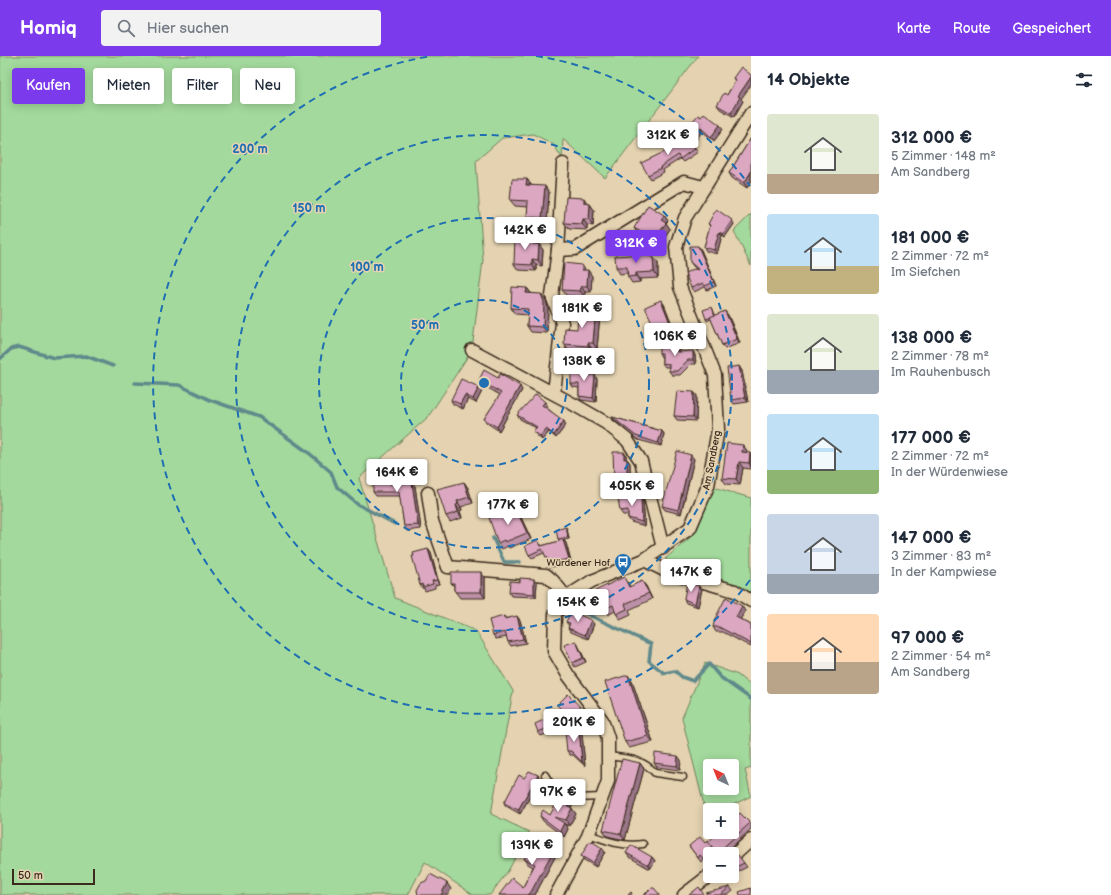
<!DOCTYPE html>
<html lang="de">
<head>
<meta charset="utf-8">
<style>
	:root { --surface:#fff; --page:#f2f2f3; --text:#1f2937; --muted:#747a83; --accent:#7c3aed }
	body { margin:0; font-family:"Balsamiq Sans",sans-serif; background:var(--page); color:var(--text); height:100vh; display:flex; flex-direction:column; font-size:15px; white-space:nowrap }
	* { box-sizing:border-box; margin:0 }
	p { font-size:13px; color:var(--muted) }
	.icon { flex:none; width:22px; height:22px; fill:none; stroke:currentColor; stroke-width:2; stroke-linecap:round; stroke-linejoin:round }
	.map { position:relative; flex:1; overflow:hidden }
	.details { display:flex; flex-direction:column; background:var(--surface); width:360px }
	.details>* { flex:none }
	.guide { position:absolute; left:12px; top:12px; width:380px; height:36px; display:flex; gap:8px }
	.needle { width:26px; rotate:317deg }
	.controls { position:absolute; left:703px; top:703px; display:grid; gap:8px }
	.controls a { display:grid; place-items:center; width:36px; height:36px; border-radius:4px; background:var(--surface); box-shadow:0 2px 10px #0003; font-size:20px }
	.scale { position:absolute; left:12px; bottom:10px; width:83px; box-sizing:border-box; padding-left:4px; border:2px solid #3b2a1e; border-top:0; font-size:11px; line-height:14px; white-space:nowrap; color:#3b2a1e; -webkit-text-stroke:3px #e4d2b0; paint-order:stroke }
	.price { position:absolute; translate:-50% -34px; padding:0 9px; border-radius:4px; background:#fff; color:#222; font-size:13px; line-height:26px; filter:drop-shadow(0 1px 2px #0008) }
	.price::after { content:''; position:absolute; left:50%; top:24px; width:12px; height:9px; margin-left:-6px; background:inherit; clip-path:polygon(0 0,100% 0,50% 100%) }
	.price.selected { background:var(--accent); color:#fff }
	ul { padding:0; list-style:none }
	li { display:flex; align-items:center; gap:12px; height:100px; padding:0 16px }
	li span { display:grid; place-items:center; flex:none; width:112px; height:80px; border-radius:4px; color:#555 }
	li>.icon { margin-inline-start:auto }
	span .icon { width:48px; height:48px; fill:#fffc; stroke-width:1 }
	li b { font-size:17px }
	h2 { display:flex; justify-content:space-between; align-items:center; height:48px; padding:0 16px; font-size:17px }
	.chip { padding:0 14px; border-radius:4px; background:var(--surface); box-shadow:0 2px 10px #0003; font-size:14px; line-height:36px }
	.chip.selected { background:var(--accent); color:#fff }
	header { display:flex; align-items:center; gap:24px; box-sizing:border-box; height:56px; padding:0 20px; background:var(--accent); color:#fff }
	header strong { font-size:19px }
	nav { display:flex; gap:22px; margin-inline-start:auto; font-size:14px }
	.search { width:280px; height:36px; background:var(--page); display:flex; align-items:center; gap:10px; box-sizing:border-box; padding:0 14px; border-radius:4px; color:var(--muted); font-size:15px }
	main { display:flex; flex:1; min-height:0 }
	.map>svg:first-child { display:block }
</style>
</head>
<body>
<header>
<strong>Homiq</strong>
<div class="search"><svg class="icon" aria-label="search" viewBox="0 0 24 24"><circle cx="10" cy="10" r="6"/><path d="M15 15l6 6"/></svg>Hier suchen</div>
<nav><a>Karte</a><a>Route</a><a>Gespeichert</a></nav>
</header>
<main>
<div class="map">
<svg width="751" height="839" viewBox="0 0 751 839">
	<rect width="100%" height="100%" fill="#e4d2b0"/>
	<filter id="ink" filterUnits="userSpaceOnUse"><feTurbulence type="fractalNoise" baseFrequency=".025" numOctaves="2"/><feDisplacementMap in="SourceGraphic" scale="8" xChannelSelector="R" yChannelSelector="G"/><feConvolveMatrix kernelMatrix="1 2 1 2 8 2 1 2 1" color-interpolation-filters="sRGB"/></filter>
	<g filter="url(#ink)">
		<g fill="#a3d99c" stroke="#6f825d" fill-rule="evenodd">
			<polygon points="0,0 698,0 605,122 563,83 562,102 553,88 533,78 502,82 476,105 483,204 472,294 428,361 359,422 395,542 476,575 513,635 491,758 529,776 508,815 490,839 473,839 425,806 408,839 0,839"/>
			<polygon points="751,158 751,210 734,175"/>
			<polygon points="713,431 751,442 751,536 690,517 665,503 692,480"/>
			<path d="M 705,607 L 738,619 L 751,630 L 751,712 L 745,714 L 751,740 L 722,754 L 710,754 L 710,759 L 707,761 L 682,662 ZM 710,710 L 732,710 L 732,732 L 710,732 Z"/>
		</g>
		<g fill="none" stroke-linecap="round" stroke-linejoin="round">
			<g stroke="#60898b" stroke-width="3.5">
				<polyline points="0,303 11,293 19,291 54,302 86,300 113,310"/>
				<polyline points="135,327 179,329 210,344 259,361 309,397 331,416 337,431 357,448 395,468"/>
				<polyline points="493,482 504,506 520,506"/>
				<polyline points="578,554 651,588 649,605 664,617 675,615 682,621 693,625 709,608 720,621 751,643"/>
			</g>
			<defs>
				<g id="service">
					<path d="M 608,700 C 625,702 644,703 655,717 L 683,721"/>
					<polyline points="545,719 550,727 576,742 602,741"/>
					<path d="M 589,778 C 607,785 623,791 643,788"/>
				</g>
				<g id="minor">
					<polyline points="558,194 575,193 684,126 703,131"/>
					<polyline points="472,294 573,348 606,367 627,384 641,405 663,492"/>
					<polyline points="554,337 562,267 552,240 558,194 563,108"/>
					<polyline points="428,437 432,465 448,511 546,519 553,525 567,542"/>
					<polyline points="644,504 666,515 735,535 751,545"/>
					<polyline points="732,801 751,784"/>
					<polyline points="556,839 588,780 608,725 608,682 602,664 568,619 554,595 555,558 567,542 576,535 592,525 644,504 690,472 708,430 718,373 715,319 680,231 676,191 685,162 751,57"/>
					<polyline points="684,839 710,819"/>
				</g>
			</defs>
			<use href="#service" stroke="#3b2a1e" stroke-width="9"/>
			<use href="#minor" stroke="#3b2a1e" stroke-width="15"/>
			<use href="#service" stroke="#e4d2b0" stroke-width="6"/>
			<use href="#minor" stroke="#e4d2b0" stroke-width="12"/>
		</g>
		<g fill="#bc90a6" stroke="#3b2a1e">
			<polygon points="751,19 741,43 743,45 734,61 720,53 717,49 727,39 735,25 733,22"/>
			<polygon points="701,61 723,73 714,85 702,75 696,84 686,73"/>
			<polygon points="687,80 698,96 683,106 680,103 663,114 664,116 651,123 648,119 664,96"/>
			<polygon points="751,82 751,126 747,132 732,122 729,117"/>
			<polygon points="527,123 531,129 549,136 547,168 531,167 527,161 528,151 515,150 510,144"/>
			<polygon points="588,148 590,148 594,154 593,170 587,169 587,174 569,173 564,167"/>
			<polygon points="664,159 668,165 666,167 670,173 661,186 656,183 653,187 638,178 634,172"/>
			<polygon points="708,168 734,168 725,181 722,179 717,198 706,195 704,191 710,170"/>
			<polygon points="533,183 537,188 539,188 543,194 542,210 536,209 536,215 518,214 514,208"/>
			<polygon points="698,190 701,194 716,230 707,234 705,231 694,236 691,232 696,213 693,210 690,206"/>
			<polygon points="631,199 658,207 658,222 640,223 640,226 632,227 628,221 627,217 620,218 616,211"/>
			<polygon points="586,214 592,220 591,236 585,236 585,241 567,240 562,234"/>
			<polygon points="527,232 531,237 546,244 548,252 547,277 531,276 527,270 528,259 515,258 511,252"/>
			<polygon points="664,248 673,271 658,277 655,273"/>
			<polygon points="713,253 715,259 728,259 740,287 725,293 722,289 711,263 707,265 706,263"/>
			<polygon points="600,258 597,293 592,293 592,296 568,294 564,288 577,273"/>
			<polygon points="679,293 679,295 695,299 696,308 691,308 680,319 672,319 669,315 669,311 665,311 662,307 662,301 661,301 659,297"/>
			<polygon points="739,310 742,315 748,346 734,348 731,344"/>
			<polygon points="588,314 591,318 590,319 597,323 596,346 581,344 579,340 579,332 573,331 571,328"/>
			<polygon points="498,322 522,334 499,375 487,367 484,363 500,339 481,328 479,324"/>
			<polygon points="482,335 476,347 468,343 463,353 453,348 451,344"/>
			<polygon points="694,336 697,340 696,365 677,364 674,360"/>
			<polygon points="545,346 547,349 546,351 566,369 556,382 549,376 542,384 536,379 533,375 536,372 520,363 517,359"/>
			<polygon points="612,361 662,375 664,378 661,390 638,384 614,364"/>
			<polygon points="743,389 747,395 747,397 751,399 751,413 743,412 740,429 726,428 722,422"/>
			<polygon points="626,399 626,403 627,403 630,407 630,426 617,427 614,423"/>
			<polygon points="694,403 681,458 665,454 662,450"/>
			<polygon points="390,409 393,413 393,428 415,430 421,473 407,475 404,470 400,440 376,440 373,436"/>
			<polygon points="464,426 468,432 473,447 461,451 462,454 460,455 462,462 450,466 446,460"/>
			<polygon points="641,441 643,445 645,470 631,466 628,462 628,459 623,459 620,455"/>
			<polygon points="515,451 519,457 531,483 509,492 508,490 502,493 498,487"/>
			<polygon points="567,473 569,483 564,484 566,487 571,506 552,511 544,497 532,502 529,499 541,488 541,490 560,485 558,483"/>
			<polygon points="428,493 431,497 439,528 435,529 435,532 425,535 424,532 423,533 420,529"/>
			<polygon points="485,522 485,542 460,542 454,534 454,530 451,527"/>
			<polygon points="534,523 537,526 536,541 511,540 509,536 520,526"/>
			<polygon points="628,526 630,531 646,530 652,543 629,554 631,559 620,564 615,555 608,559 604,553"/>
			<polygon points="699,530 702,533 698,551 686,547 684,543"/>
			<polygon points="745,555 740,563 751,569 751,591 723,576 716,576 713,571"/>
			<polygon points="504,560 505,562 520,564 526,587 511,590 508,586 507,581 496,583 493,579"/>
			<polygon points="566,566 594,568 588,583 571,576 568,572 569,570"/>
			<polygon points="576,585 578,589 586,606 575,611 572,607"/>
			<polygon points="632,625 653,686 629,692 625,686"/>
			<polygon points="557,649 584,655 587,659 591,669 583,673 568,657 566,659 565,658 566,659 551,676 541,680 538,676 563,655"/>
			<polygon points="582,678 585,710 573,699 570,699 567,695"/>
			<polygon points="681,704 680,714 657,711 654,707"/>
			<polygon points="640,707 644,713 625,784 607,780 603,774"/>
			<polygon points="538,719 540,723 520,758 506,750 504,747 524,722"/>
			<polygon points="570,741 574,746 571,752 576,758 569,770 565,768 568,773 564,781 543,765 540,760 550,759"/>
			<polygon points="750,767 751,769 751,773 724,798 718,798 708,786"/>
			<polygon points="539,782 552,785 555,789 555,801 535,839 499,839 523,831 533,811 528,808 524,803"/>
			<polygon points="705,787 711,790 714,794 710,798 710,811 703,803 701,806 689,790"/>
			<polygon points="605,796 596,811 584,804 581,800"/>
			<polygon points="626,797 652,801 655,805 650,813 629,801"/>
			<polygon points="732,806 744,807 747,811 739,815"/>
			<polygon points="730,831 733,835 728,839 707,839"/>
		</g>
		<g fill="#997587" stroke="#3b2a1e">
			<polygon points="751,21 751,29 741,43 743,45 734,61 731,57 738,40"/>
			<polygon points="720,69 723,73 714,85 711,81"/>
			<polygon points="700,71 702,75 696,84 693,80"/>
			<polygon points="751,116 751,126 747,132 744,127"/>
			<polygon points="527,123 531,129 526,129"/>
			<polygon points="545,130 549,136 547,168 542,162"/>
			<polygon points="584,142 588,148 584,147"/>
			<polygon points="590,148 594,154 593,170 589,163"/>
			<polygon points="664,159 668,165 666,167 670,173 661,186 657,180 661,164"/>
			<polygon points="583,163 587,169 587,174 582,168"/>
			<polygon points="732,164 734,168 725,181 723,178"/>
			<polygon points="719,176 722,179 717,198 714,194"/>
			<polygon points="652,177 656,183 653,187 649,181"/>
			<polygon points="533,183 538,189 533,188"/>
			<polygon points="539,188 543,194 542,210 538,204"/>
			<polygon points="698,190 701,194 716,230 714,226"/>
			<polygon points="653,201 658,207 658,222 654,216"/>
			<polygon points="532,203 536,209 536,215 532,209"/>
			<polygon points="582,209 586,215 582,214"/>
			<polygon points="588,214 592,220 591,236 587,230"/>
			<polygon points="636,217 640,223 640,226 636,220"/>
			<polygon points="581,230 585,236 585,241 580,235"/>
			<polygon points="527,232 531,238 526,237"/>
			<polygon points="541,238 546,244 548,252 547,277 543,271"/>
			<polygon points="661,244 664,248 673,271 670,267"/>
			<polygon points="596,252 600,258 597,293 593,287"/>
			<polygon points="725,255 728,259 740,287 737,283"/>
			<polygon points="588,287 592,293 592,296 588,290"/>
			<polygon points="677,289 679,293 679,299 677,296"/>
			<polygon points="693,295 695,299 696,308 693,304"/>
			<polygon points="739,310 742,315 748,346 745,342"/>
			<polygon points="588,314 591,318 590,323 588,319"/>
			<polygon points="595,319 597,323 596,346 593,342"/>
			<polygon points="520,330 522,334 499,375 497,371"/>
			<polygon points="479,331 482,335 476,347 473,343"/>
			<polygon points="694,336 697,340 696,365 693,361"/>
			<polygon points="465,339 468,343 463,353 460,348"/>
			<polygon points="545,346 547,349 545,352 542,349"/>
			<polygon points="564,365 566,369 556,382 554,379"/>
			<polygon points="546,373 549,376 542,384 540,380"/>
			<polygon points="662,375 664,378 661,390 658,387"/>
			<polygon points="743,389 747,395 746,402 742,396"/>
			<polygon points="624,396 626,399 627,407 624,403"/>
			<polygon points="750,397 751,399 751,411 749,407"/>
			<polygon points="691,399 694,403 681,458 678,454"/>
			<polygon points="627,403 630,407 630,426 627,423"/>
			<polygon points="739,406 743,412 740,429 736,423"/>
			<polygon points="390,409 393,413 393,432 390,428"/>
			<polygon points="412,426 415,430 421,473 418,469"/>
			<polygon points="464,426 468,432 473,447 469,441"/>
			<polygon points="641,441 643,445 645,470 642,466"/>
			<polygon points="457,445 461,451 462,454 458,448"/>
			<polygon points="456,449 460,455 462,462 458,456"/>
			<polygon points="515,451 519,457 531,483 527,477"/>
			<polygon points="566,471 567,473 569,483 568,481"/>
			<polygon points="563,484 566,487 571,506 569,503"/>
			<polygon points="428,493 431,497 439,528 437,524"/>
			<polygon points="481,516 485,522 485,542 481,536"/>
			<polygon points="534,523 537,526 536,541 534,538"/>
			<polygon points="642,525 646,530 652,543 649,537"/>
			<polygon points="699,530 702,533 698,551 695,548"/>
			<polygon points="742,550 745,555 739,566 736,561"/>
			<polygon points="517,560 520,564 526,587 523,583"/>
			<polygon points="591,564 594,568 588,583 585,579"/>
			<polygon points="576,585 578,589 586,606 583,602"/>
			<polygon points="628,619 632,625 653,686 648,680"/>
			<polygon points="566,654 568,657 566,659 564,656"/>
			<polygon points="563,655 566,659 551,676 548,672"/>
			<polygon points="584,655 587,659 591,669 589,666"/>
			<polygon points="579,674 582,678 585,710 582,706"/>
			<polygon points="678,700 681,704 680,714 677,710"/>
			<polygon points="640,707 644,713 625,784 621,778"/>
			<polygon points="538,719 540,723 520,758 518,754"/>
			<polygon points="570,741 574,746 570,755 566,749"/>
			<polygon points="572,752 576,758 569,770 566,764"/>
			<polygon points="564,767 568,773 564,781 560,775"/>
			<polygon points="552,785 555,789 555,801 535,839 528,839"/>
			<polygon points="711,790 714,794 715,798 713,798"/>
			<polygon points="602,792 605,796 596,811 593,807"/>
			<polygon points="652,801 655,805 650,813 648,809"/>
			<polygon points="447,827 451,833 448,839 441,839"/>
		</g>
		<g fill="#dba7c1" stroke="#3b2a1e">
			<polygon points="741,11 751,19 751,21 738,40 740,41 731,57 717,49 724,37 727,39 736,24 733,22"/>
			<polygon points="704,57 720,69 711,81 700,71 693,80 686,73 698,59 701,61"/>
			<polygon points="687,80 695,92 680,103 678,99 660,111 661,112 648,119 641,107 664,96"/>
			<polygon points="751,82 751,116 744,127 729,117"/>
			<polygon points="512,123 527,123 526,129 545,130 542,162 527,161 528,145 510,144"/>
			<polygon points="566,141 584,142 584,147 590,148 589,163 583,163 582,168 564,167"/>
			<polygon points="648,149 664,159 661,164 666,167 657,180 652,177 649,181 634,172"/>
			<polygon points="716,153 732,164 723,178 719,176 714,194 704,191 710,169 708,168"/>
			<polygon points="515,181 533,183 533,188 539,188 538,204 532,203 532,209 514,208"/>
			<polygon points="690,190 698,190 714,226 705,230 703,227 691,232 685,217 694,213 699,214 690,206"/>
			<polygon points="631,196 653,201 654,216 636,217 636,220 628,221 627,211 616,211 615,200 631,199"/>
			<polygon points="564,207 582,209 582,214 588,214 587,230 581,230 580,235 562,234"/>
			<polygon points="512,231 527,232 526,237 541,238 544,246 543,271 527,270 528,253 511,252"/>
			<polygon points="661,244 670,267 655,273 645,251"/>
			<polygon points="579,251 596,252 593,287 588,287 588,290 564,288 565,272 577,273"/>
			<polygon points="712,251 715,260 706,263 703,254"/>
			<polygon points="725,255 737,283 722,289 710,261"/>
			<polygon points="659,289 677,289 677,296 693,295 693,304 688,304 677,315 669,315 669,308 662,307 662,297 659,297"/>
			<polygon points="739,310 745,342 731,344 727,312"/>
			<polygon points="571,313 588,314 588,319 595,319 593,342 579,340 579,328 571,328"/>
			<polygon points="484,314 498,322 500,318 520,330 497,371 484,363 501,337 479,324"/>
			<polygon points="461,323 479,331 473,343 465,339 460,348 451,344"/>
			<polygon points="677,335 694,336 693,361 674,360"/>
			<polygon points="536,338 545,346 542,349 564,365 554,379 546,373 540,380 533,375 537,371 517,359"/>
			<polygon points="612,361 662,375 658,387 636,380"/>
			<polygon points="727,387 743,389 742,396 750,397 749,407 739,406 736,423 722,422"/>
			<polygon points="677,395 691,399 678,454 662,450"/>
			<polygon points="613,396 624,396 624,403 627,403 627,423 614,423"/>
			<polygon points="377,409 390,409 390,428 412,426 418,469 404,470 399,436 373,436 373,420"/>
			<polygon points="464,426 469,441 457,445 458,448 456,449 458,456 446,460 437,433"/>
			<polygon points="641,441 642,466 628,462 628,454 620,455 618,442"/>
			<polygon points="515,451 527,477 505,486 504,484 498,487 489,462"/>
			<polygon points="566,471 568,481 558,483 556,474"/>
			<polygon points="538,484 541,490 563,484 569,503 549,507 542,493 529,499 525,490"/>
			<polygon points="428,493 437,524 432,525 433,528 423,531 422,528 420,529 412,500 414,500 413,497"/>
			<polygon points="451,516 481,516 481,536 456,536 454,534 454,527 451,527"/>
			<polygon points="624,521 629,531 642,525 649,537 625,548 627,553 616,558 613,549 604,553 595,535"/>
			<polygon points="520,522 534,523 534,538 509,536 510,525 520,526"/>
			<polygon points="687,526 699,530 695,548 684,543"/>
			<polygon points="726,541 742,550 736,561 751,569 751,588 719,571 713,571 715,563"/>
			<polygon points="571,555 591,564 585,579 568,572 570,567 566,566"/>
			<polygon points="504,560 504,563 517,560 523,583 508,586 505,576 493,579 489,564"/>
			<polygon points="576,585 583,602 572,607 564,589"/>
			<polygon points="628,619 648,680 625,686 605,626"/>
			<polygon points="568,638 584,655 589,666 581,669 566,654 564,656 557,649"/>
			<polygon points="563,655 548,672 538,676 535,668"/>
			<polygon points="579,674 582,706 571,695 567,695 565,675"/>
			<polygon points="655,697 678,700 677,710 654,707"/>
			<polygon points="622,703 640,707 621,778 603,774"/>
			<polygon points="529,715 538,719 518,754 504,747 519,719 524,722"/>
			<polygon points="562,737 570,741 566,749 572,752 566,764 554,761 564,767 560,775 540,760 543,754 550,759"/>
			<polygon points="740,757 750,767 717,797 708,786 719,776 732,776 732,765"/>
			<polygon points="541,777 545,777 552,785 552,797 531,836 528,839 499,839 512,822 523,831 535,808 524,803 536,780 539,782"/>
			<polygon points="700,781 705,787 707,785 711,790 713,798 710,798 710,804 707,807 700,799 698,802 689,790"/>
			<polygon points="589,786 593,786 602,792 593,807 581,800"/>
			<polygon points="631,789 652,801 648,809 626,797"/>
			<polygon points="738,799 744,807 736,811 732,806 732,803"/>
			<polygon points="430,818 447,827 441,839 418,839 417,834 421,827 426,825"/>
			<polygon points="699,831 704,839 689,839"/>
			<polygon points="730,831 720,839 707,839 706,837"/>
			<polygon points="651,832 654,832 660,839 644,839"/>
			<polygon points="751,832 751,839 740,839 739,836"/>
			<polygon points="631,836 632,837 631,839 628,839"/>
		</g>
	</g>
	<g fill="none" stroke="#1f6fb2" stroke-width="2" stroke-dasharray="7 5">
		<circle cx="484" cy="327" r="83"/>
		<circle cx="484" cy="327" r="165"/>
		<circle cx="484" cy="327" r="248"/>
		<path d="M750 524A331 331 0 1 1 432 0M536 0A331 331 0 0 1 750 130"/>
	</g>
	<defs>
		<symbol id="bus-pin" viewBox="-11 -11 22 30"><path d="M0 17L-7.5 6A9.5 9.5 0 1 1 7.5 6Z" fill="#1f6fb2" stroke="#e4d2b0"/><path d="M-5-6H5V4H4V6H2V4H-2V6H-4V4H-5ZM-3.5-4V0h7V-4ZM-3.5 1.2v1.5H-2V1.2ZM2 1.2v1.5H3.5V1.2Z" fill="#fff"/></symbol>
	</defs>
	<g fill-rule="evenodd">
		<use href="#bus-pin" x="613" y="496" width="20" height="27"/>
	</g>
	<g text-anchor="middle" stroke-width="3" stroke-linejoin="round" paint-order="stroke">
		<g font-size="10" fill="#3b2a1e" stroke="#e4d2b0">
			<text transform="translate(711 404) rotate(-79)" y="4">Am Sandberg</text>
		</g>
		<g font-size="10" fill="#3b2a1e" stroke="#e4d2b0" text-anchor="end">
			<text x="610" y="510">Würdener Hof</text>
		</g>
	</g>
	<circle cx="484" cy="327" r="6" fill="#1f6fb2" stroke="#e4d2b0" stroke-width="2"/>
	<g font-size="12" text-anchor="middle" font-weight="bold" fill="#1f6fb2" stroke="#e4d2b0" stroke-width="3" stroke-linejoin="round" paint-order="stroke">
		<text x="250" y="97">200 m</text>
		<text x="309" y="156">150 m</text>
		<text x="367" y="215">100 m</text>
		<text x="425" y="273">50 m</text>
	</g>
</svg>
<div class="controls">
<a><svg class="needle" viewBox="-14 -14 28 28"><path d="M0-13l5 13h-10z" fill="#e53935"/><path d="M0 13l5-13h-10z" fill="#747a83"/></svg></a>
<a>+</a>
<a>−</a>
</div>
<div class="scale">50 m</div>
<b class="price" style="left:668px;top:100px">312K €</b>
<b class="price" style="left:525px;top:195px">142K €</b>
<b class="price selected" style="left:636px;top:208px">312K €</b>
<b class="price" style="left:582px;top:273px">181K €</b>
<b class="price" style="left:675px;top:301px">106K €</b>
<b class="price" style="left:584px;top:326px">138K €</b>
<b class="price" style="left:397px;top:437px">164K €</b>
<b class="price" style="left:632px;top:451px">405K €</b>
<b class="price" style="left:508px;top:470px">177K €</b>
<b class="price" style="left:691px;top:537px">147K €</b>
<b class="price" style="left:578px;top:567px">154K €</b>
<b class="price" style="left:574px;top:687px">201K €</b>
<b class="price" style="left:558px;top:757px">97K €</b>
<b class="price" style="left:532px;top:810px">139K €</b>
<div class="guide">
<a class="chip selected">Kaufen</a>
<a class="chip">Mieten</a>
<a class="chip">Filter</a>
<a class="chip">Neu</a>
</div>
</div>
<section class="details">
<h2>14 Objekte<svg class="icon" aria-label="filters" viewBox="0 0 24 24"><path d="M4 7h16M4 17h16"/><circle cx="9" cy="7" r="2"/><circle cx="15" cy="17" r="2"/></svg></h2>
<ul>
<li><span style="background:linear-gradient(#dfe7d0 75%,#b9a48a 0)"><svg class="icon" aria-label="home" viewBox="0 0 24 24"><path d="M3 11l9-7 9 7M6 9v11h12V9"/></svg></span><div><b>312 000 €</b><p>5 Zimmer · 148 m²</p><p>Am Sandberg</p></div></li>
<li><span style="background:linear-gradient(#bfe0f5 65%,#c2b280 0)"><svg class="icon" aria-label="home" viewBox="0 0 24 24"><path d="M3 11l9-7 9 7M6 9v11h12V9"/></svg></span><div><b>181 000 €</b><p>2 Zimmer · 72 m²</p><p>Im Siefchen</p></div></li>
<li><span style="background:linear-gradient(#dfe7d0 70%,#9aa5b1 0)"><svg class="icon" aria-label="home" viewBox="0 0 24 24"><path d="M3 11l9-7 9 7M6 9v11h12V9"/></svg></span><div><b>138 000 €</b><p>2 Zimmer · 78 m²</p><p>Im Rauhenbusch</p></div></li>
<li><span style="background:linear-gradient(#bfe0f5 70%,#8fb573 0)"><svg class="icon" aria-label="home" viewBox="0 0 24 24"><path d="M3 11l9-7 9 7M6 9v11h12V9"/></svg></span><div><b>177 000 €</b><p>2 Zimmer · 72 m²</p><p>In der Würdenwiese</p></div></li>
<li><span style="background:linear-gradient(#c9d6e8 75%,#9aa5b1 0)"><svg class="icon" aria-label="home" viewBox="0 0 24 24"><path d="M3 11l9-7 9 7M6 9v11h12V9"/></svg></span><div><b>147 000 €</b><p>3 Zimmer · 83 m²</p><p>In der Kampwiese</p></div></li>
<li><span style="background:linear-gradient(#ffd9b3 60%,#b9a48a 0)"><svg class="icon" aria-label="home" viewBox="0 0 24 24"><path d="M3 11l9-7 9 7M6 9v11h12V9"/></svg></span><div><b>97 000 €</b><p>2 Zimmer · 54 m²</p><p>Am Sandberg</p></div></li>
</ul>
</section>
</main>
</body>
</html>
